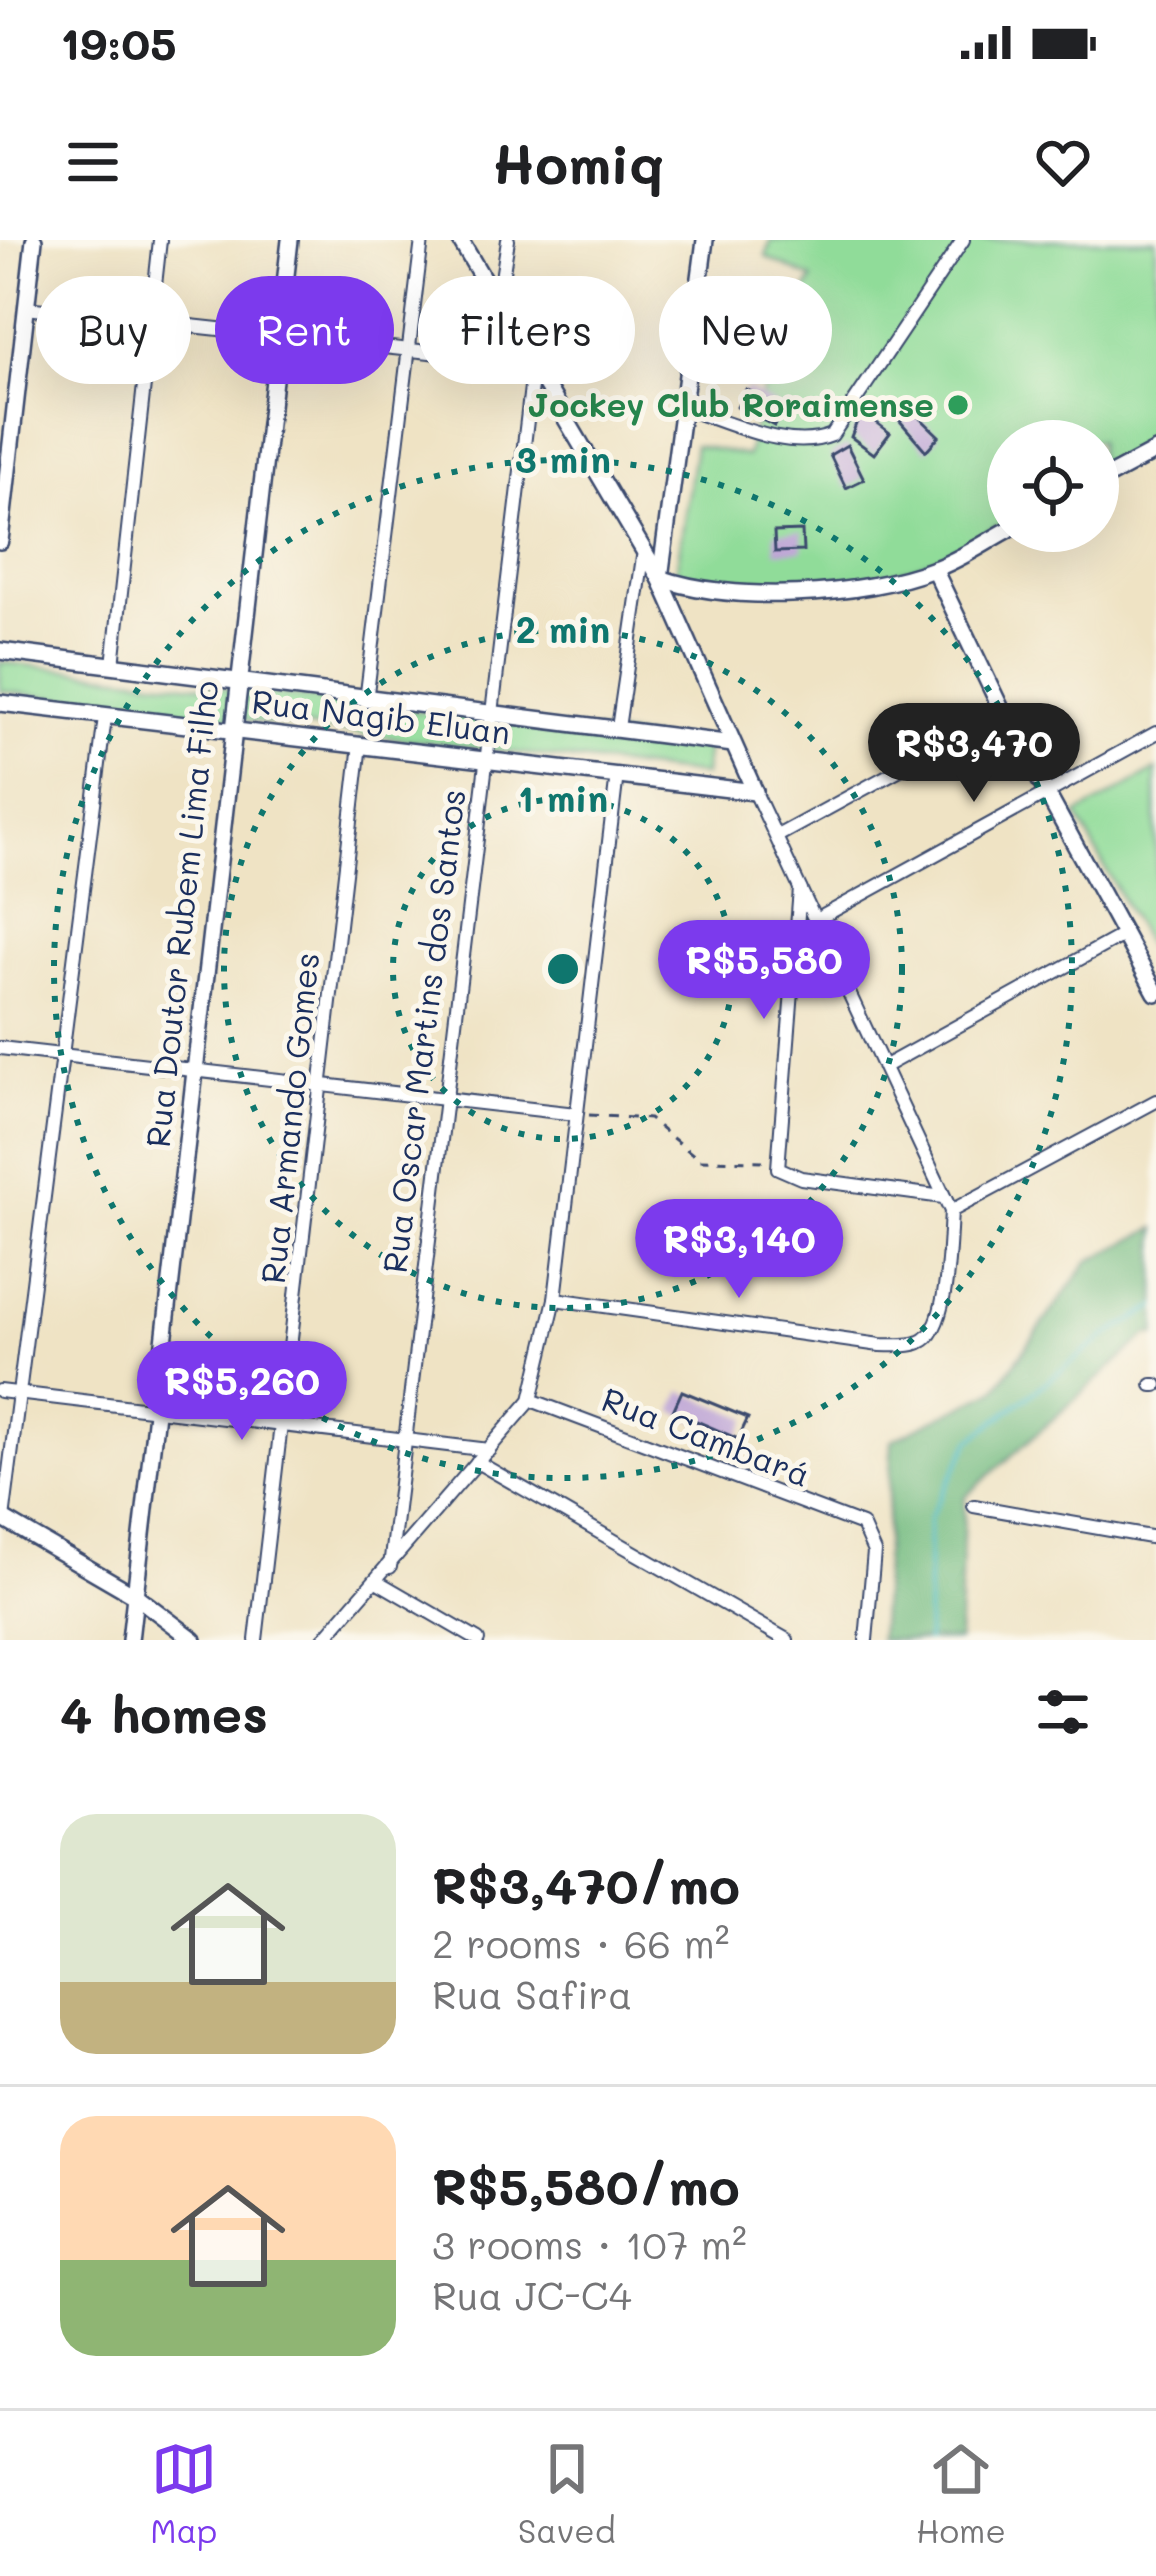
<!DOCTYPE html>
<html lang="en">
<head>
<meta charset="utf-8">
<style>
	:root { --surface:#fff; --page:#f2f2f2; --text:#202124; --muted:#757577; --line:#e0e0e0; --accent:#7c3aed }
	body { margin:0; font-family:Mali,sans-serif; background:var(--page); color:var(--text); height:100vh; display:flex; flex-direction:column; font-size:45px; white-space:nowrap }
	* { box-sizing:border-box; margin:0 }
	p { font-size:39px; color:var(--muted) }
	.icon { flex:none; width:66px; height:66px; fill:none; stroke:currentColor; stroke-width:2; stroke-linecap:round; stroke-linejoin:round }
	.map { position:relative; height:1400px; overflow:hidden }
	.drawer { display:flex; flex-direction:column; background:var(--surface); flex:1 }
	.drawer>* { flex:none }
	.top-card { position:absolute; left:36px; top:36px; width:1086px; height:108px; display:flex; gap:24px }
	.controls { position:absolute; left:987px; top:180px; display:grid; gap:24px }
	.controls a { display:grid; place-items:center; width:132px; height:132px; border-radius:50%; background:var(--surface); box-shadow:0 12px 48px #0002; font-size:60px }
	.price { position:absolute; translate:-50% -102px; padding:0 27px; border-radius:42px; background:var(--accent); color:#fff; font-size:39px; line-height:78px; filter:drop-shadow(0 3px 6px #0008) }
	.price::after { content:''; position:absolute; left:50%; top:72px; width:36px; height:27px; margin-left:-18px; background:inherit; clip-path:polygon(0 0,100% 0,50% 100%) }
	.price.current { background:#222; color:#fff }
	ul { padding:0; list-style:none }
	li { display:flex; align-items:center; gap:36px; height:300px; padding:0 60px }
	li+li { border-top:3px solid var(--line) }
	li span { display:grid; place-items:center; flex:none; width:336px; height:240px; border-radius:36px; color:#555 }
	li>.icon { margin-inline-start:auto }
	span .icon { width:144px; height:144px; fill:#fffc; stroke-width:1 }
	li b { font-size:51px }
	h2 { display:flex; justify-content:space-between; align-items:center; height:144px; padding:0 60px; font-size:51px }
	.chip { padding:0 42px; border-radius:54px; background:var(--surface); box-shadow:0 12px 48px #0002; font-size:42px; line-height:108px }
	.chip.current { background:var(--accent); color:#fff }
	.status { display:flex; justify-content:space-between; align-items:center; height:84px; padding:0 60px; background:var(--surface); direction:ltr }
	.status svg { height:33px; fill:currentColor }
	header { display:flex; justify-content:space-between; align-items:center; height:156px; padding:0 60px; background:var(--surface); font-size:54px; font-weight:800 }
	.dock { display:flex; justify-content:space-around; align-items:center; height:168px; border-top:3px solid var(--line); background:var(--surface); font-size:33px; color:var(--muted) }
	.dock a { display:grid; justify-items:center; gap:6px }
	.dock .current { color:var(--accent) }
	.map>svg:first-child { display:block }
</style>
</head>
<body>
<div class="status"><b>19:05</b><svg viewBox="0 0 49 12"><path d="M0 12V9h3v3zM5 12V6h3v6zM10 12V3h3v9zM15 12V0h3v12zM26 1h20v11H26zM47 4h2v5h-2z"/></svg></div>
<header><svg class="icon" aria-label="menu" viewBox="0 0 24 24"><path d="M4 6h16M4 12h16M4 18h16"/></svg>Homiq<svg class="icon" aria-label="heart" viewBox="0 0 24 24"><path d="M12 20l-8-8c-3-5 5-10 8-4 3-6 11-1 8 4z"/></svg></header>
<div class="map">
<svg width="1156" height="1400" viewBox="0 0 1156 1400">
	<rect width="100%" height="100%" fill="#fbf7ec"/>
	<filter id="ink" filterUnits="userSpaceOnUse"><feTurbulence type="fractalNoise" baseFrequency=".00833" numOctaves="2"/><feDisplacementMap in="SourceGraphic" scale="24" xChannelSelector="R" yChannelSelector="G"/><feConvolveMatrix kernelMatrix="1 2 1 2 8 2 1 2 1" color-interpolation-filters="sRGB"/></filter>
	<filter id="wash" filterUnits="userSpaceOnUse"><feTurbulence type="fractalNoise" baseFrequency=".004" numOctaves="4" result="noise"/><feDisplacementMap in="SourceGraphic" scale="48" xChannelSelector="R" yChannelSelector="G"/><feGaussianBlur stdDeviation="2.7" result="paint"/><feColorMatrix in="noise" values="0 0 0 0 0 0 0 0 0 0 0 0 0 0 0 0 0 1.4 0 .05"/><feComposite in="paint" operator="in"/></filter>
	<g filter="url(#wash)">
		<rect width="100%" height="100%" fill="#efe3c4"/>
		<g fill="#90dc99" stroke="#56867c" stroke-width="3">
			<path d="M 771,0 L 1156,0 L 1156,200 L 1098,231 L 1098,201 L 1008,201 L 1008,280 C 983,293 959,308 934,319 C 861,351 753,349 676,334 L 695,205 L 747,216 L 768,131 L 812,39 L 766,17 Z"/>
			<polygon points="0,422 707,505 704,535 0,451"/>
			<polygon points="1156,530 1156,723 1077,575"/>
		</g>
		<polygon fill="#74bc81" stroke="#487670" stroke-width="3" points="1156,988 1156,1095 1148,1095 965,1257 958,1400 879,1400 892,1200 995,1150 1088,1022"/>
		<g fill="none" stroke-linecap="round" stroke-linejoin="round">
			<polyline stroke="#49b9bf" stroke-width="4.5" points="927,1400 929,1278 971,1200 1106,1096 1156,1067"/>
		</g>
		<g id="blocks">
			<g fill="#bda4d5">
				<polygon points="746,149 783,169 774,186 737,167"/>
				<polygon points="911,169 939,196 926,211 900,181"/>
				<polygon points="861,171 890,193 874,214 851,197"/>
				<polygon points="847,205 864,239 846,248 830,215"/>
				<polygon points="802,291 803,311 775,312 774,292"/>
				<polygon points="682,1151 748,1178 738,1199 673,1171"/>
			</g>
		</g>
	</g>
	<g filter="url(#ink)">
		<use href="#blocks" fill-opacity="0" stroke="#3b4a6d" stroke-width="3"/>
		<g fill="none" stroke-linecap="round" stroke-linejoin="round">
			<defs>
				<g id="minor">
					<polyline points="498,64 508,0"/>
					<polyline points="26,68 530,123"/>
					<path d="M 686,169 C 729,182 788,213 832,195 L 963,0"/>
					<polyline points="113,425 160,0"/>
					<polyline points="366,461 422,0"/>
					<polyline points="618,488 643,317"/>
					<polyline points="779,595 1003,473"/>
					<polyline points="800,649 778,928 801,938 943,957"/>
					<polyline points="816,680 1156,493"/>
					<polyline points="0,808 576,874"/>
					<polyline points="885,826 1123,695"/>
					<polyline points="951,971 1156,861"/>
					<path d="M 555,1059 L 880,1105 C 892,1105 908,1107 920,1102 C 949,1092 949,1000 951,971 L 755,552"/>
					<polyline points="1152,1145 1156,1145"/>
					<polyline points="0,1151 489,1210"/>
					<polyline points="531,1160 862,1285 874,1312 866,1400"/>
					<polyline points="477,1222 787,1400"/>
					<polyline points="974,1266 1156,1298"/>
					<polyline points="3,1279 105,477"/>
					<polyline points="390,1327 533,130"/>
					<polyline points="378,1342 478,1400"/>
					<polyline points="256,1400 360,504"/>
					<polyline points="323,1400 531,1160 555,1059 617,534"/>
				</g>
				<g id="tertiary">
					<polyline points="460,0 660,338 755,552"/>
					<polyline points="1098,242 1156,211"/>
					<polyline points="0,301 34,0"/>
					<polyline points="934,329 1003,473 1156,753"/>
					<path d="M 660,338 C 732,364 862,357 934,329 C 960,320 984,303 1008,290"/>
					<polyline points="660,338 705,0"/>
					<polyline points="0,411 733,504"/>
					<polyline points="0,463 755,552"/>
					<polyline points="0,1277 136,1356 194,1400"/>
					<polyline points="130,1400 290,0"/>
				</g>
			</defs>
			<use href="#minor" stroke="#3b4a6d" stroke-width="16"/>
			<use href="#tertiary" stroke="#3b4a6d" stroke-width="20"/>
			<polyline stroke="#3b4a6d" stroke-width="3" stroke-dasharray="9 9" stroke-linecap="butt" points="589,875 649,879 700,920 763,921"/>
			<use href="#minor" stroke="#fff" stroke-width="12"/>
			<use href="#tertiary" stroke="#fff" stroke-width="15"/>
		</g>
	</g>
	<g fill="none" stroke="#0f766e" stroke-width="6" stroke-dasharray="6 12">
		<circle cx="563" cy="729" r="170"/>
		<circle cx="563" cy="729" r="339"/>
		<circle cx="563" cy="729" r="509"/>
	</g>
	<circle fill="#2e9e5b" stroke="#fbf7ec" stroke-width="4.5" cx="958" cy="165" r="12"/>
	<g text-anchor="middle" stroke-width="10" stroke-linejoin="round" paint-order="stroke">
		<g font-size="33" font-weight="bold" fill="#27864d" stroke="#fbf7ec" text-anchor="end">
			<text x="934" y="177">Jockey Club Roraimense</text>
		</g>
		<g font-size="33" fill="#1b2f5e" stroke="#fbf7ec">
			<text transform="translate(381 477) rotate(7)" y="12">Rua Nagib Eluan</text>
			<text transform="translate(182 674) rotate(-84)" y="12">Rua Doutor Rubem Lima Filho</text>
			<text transform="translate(424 791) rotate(-83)" y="12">Rua Oscar Martins dos Santos</text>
			<text transform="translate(290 878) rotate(-84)" y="12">Rua Armando Gomes</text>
			<text transform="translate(706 1197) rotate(21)" y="12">Rua Cambará</text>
		</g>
	</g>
	<circle cx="563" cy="729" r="18" fill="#0f766e" stroke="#fbf7ec" stroke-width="6"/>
	<g font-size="36" text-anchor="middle" font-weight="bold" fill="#0f766e" stroke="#fbf7ec" stroke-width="10" stroke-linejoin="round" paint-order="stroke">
		<text x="563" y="233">3 min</text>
		<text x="563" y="403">2 min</text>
		<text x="563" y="572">1 min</text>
	</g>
</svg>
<div class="controls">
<a><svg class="icon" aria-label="locate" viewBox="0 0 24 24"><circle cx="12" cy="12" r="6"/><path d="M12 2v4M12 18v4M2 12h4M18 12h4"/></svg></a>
</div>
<b class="price current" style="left:974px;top:565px">R$3,470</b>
<b class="price" style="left:764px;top:782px">R$5,580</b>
<b class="price" style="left:739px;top:1061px">R$3,140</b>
<b class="price" style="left:242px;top:1203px">R$5,260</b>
<div class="top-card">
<a class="chip">Buy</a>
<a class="chip current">Rent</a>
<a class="chip">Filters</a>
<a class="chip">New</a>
</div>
</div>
<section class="drawer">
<h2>4 homes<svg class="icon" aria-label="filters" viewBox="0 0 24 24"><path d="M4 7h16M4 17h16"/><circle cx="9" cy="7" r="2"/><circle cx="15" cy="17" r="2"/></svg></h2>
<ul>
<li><span style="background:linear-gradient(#dfe7d0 70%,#c2b280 0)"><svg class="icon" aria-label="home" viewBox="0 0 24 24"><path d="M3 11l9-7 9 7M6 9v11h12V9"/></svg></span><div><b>R$3,470/mo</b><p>2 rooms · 66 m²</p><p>Rua Safira</p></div></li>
<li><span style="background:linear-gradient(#ffd9b3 60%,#8fb573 0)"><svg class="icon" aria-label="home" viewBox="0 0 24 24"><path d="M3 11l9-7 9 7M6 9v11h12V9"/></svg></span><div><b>R$5,580/mo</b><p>3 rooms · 107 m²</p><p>Rua JC-C4</p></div></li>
</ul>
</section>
<nav class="dock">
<a class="current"><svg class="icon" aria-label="map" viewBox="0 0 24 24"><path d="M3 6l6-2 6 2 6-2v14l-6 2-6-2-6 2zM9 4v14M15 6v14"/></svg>Map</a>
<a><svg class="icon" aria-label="saved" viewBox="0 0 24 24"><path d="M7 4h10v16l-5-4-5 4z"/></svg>Saved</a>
<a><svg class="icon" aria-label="home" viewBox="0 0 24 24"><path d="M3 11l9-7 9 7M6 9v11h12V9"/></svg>Home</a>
</nav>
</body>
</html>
